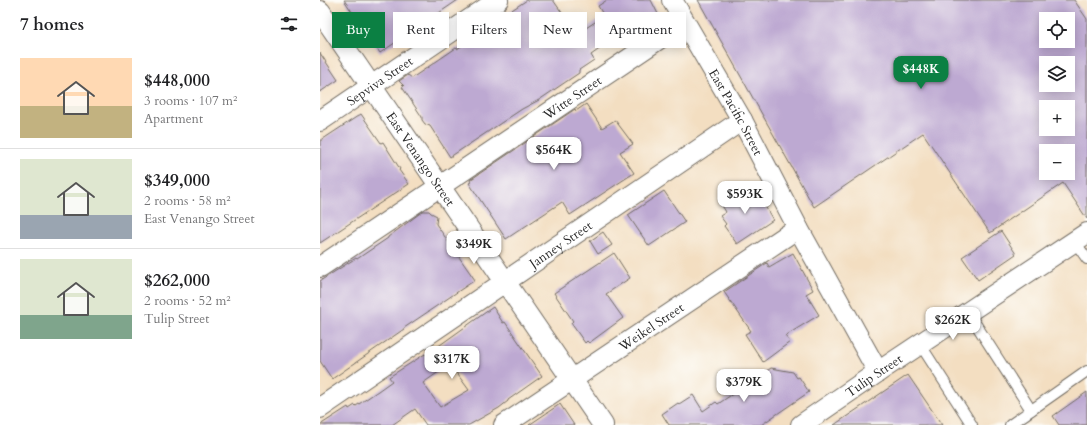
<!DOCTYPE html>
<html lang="en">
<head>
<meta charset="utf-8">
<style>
	:root { --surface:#fff; --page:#f6f6f6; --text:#202124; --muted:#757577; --line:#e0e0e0; --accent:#0b8043 }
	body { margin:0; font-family:Cardo,serif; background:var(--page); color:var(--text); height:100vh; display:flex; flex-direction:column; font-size:15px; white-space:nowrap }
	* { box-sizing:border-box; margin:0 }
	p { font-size:13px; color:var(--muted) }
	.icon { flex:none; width:22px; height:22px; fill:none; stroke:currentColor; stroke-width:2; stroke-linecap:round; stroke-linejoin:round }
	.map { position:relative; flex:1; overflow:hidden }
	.drawer { display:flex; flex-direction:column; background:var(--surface); width:320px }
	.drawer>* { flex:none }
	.top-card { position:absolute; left:12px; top:12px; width:380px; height:36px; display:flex; gap:8px }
	.controls { position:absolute; left:719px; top:12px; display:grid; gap:8px }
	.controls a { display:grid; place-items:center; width:36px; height:36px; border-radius:0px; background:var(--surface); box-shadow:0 2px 10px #0003; font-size:20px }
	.price { position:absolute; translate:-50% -34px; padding:0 9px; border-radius:8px; background:#fff; color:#222; font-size:13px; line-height:26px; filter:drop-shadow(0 1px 2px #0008) }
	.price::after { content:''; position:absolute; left:50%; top:24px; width:12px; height:9px; margin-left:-6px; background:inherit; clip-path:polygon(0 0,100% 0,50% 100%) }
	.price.on { background:var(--accent); color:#fff }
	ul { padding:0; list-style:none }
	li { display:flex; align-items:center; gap:12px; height:100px; padding:0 20px }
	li+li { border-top:1px solid var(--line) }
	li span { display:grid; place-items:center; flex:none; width:112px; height:80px; border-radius:0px; color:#555 }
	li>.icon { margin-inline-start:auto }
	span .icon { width:48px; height:48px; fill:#fffc; stroke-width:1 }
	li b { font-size:17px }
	h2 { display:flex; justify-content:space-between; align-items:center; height:48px; padding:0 20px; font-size:17px }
	.chip { padding:0 14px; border-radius:0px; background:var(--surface); box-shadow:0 2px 10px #0003; font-size:14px; line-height:36px }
	.chip.on { background:var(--accent); color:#fff }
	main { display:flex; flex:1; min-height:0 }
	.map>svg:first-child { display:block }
</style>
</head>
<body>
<main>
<section class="drawer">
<h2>7 homes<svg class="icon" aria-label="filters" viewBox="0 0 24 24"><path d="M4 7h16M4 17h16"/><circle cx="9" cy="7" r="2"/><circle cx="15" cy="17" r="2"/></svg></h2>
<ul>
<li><span style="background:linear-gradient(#ffd9b3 60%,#c2b280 0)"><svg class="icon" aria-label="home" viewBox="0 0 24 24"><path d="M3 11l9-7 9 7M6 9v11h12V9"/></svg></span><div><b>$448,000</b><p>3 rooms · 107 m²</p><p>Apartment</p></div></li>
<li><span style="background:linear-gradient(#dfe7d0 70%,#9aa5b1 0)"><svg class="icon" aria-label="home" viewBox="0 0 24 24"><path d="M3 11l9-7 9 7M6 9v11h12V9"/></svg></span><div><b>$349,000</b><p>2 rooms · 58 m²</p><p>East Venango Street</p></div></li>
<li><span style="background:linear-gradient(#dfe7d0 70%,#7fa58c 0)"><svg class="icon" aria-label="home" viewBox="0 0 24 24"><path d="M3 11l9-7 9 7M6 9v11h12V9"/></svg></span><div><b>$262,000</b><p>2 rooms · 52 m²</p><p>Tulip Street</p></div></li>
</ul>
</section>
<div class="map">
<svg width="767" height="425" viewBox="0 0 767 425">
	<rect width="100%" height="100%" fill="#fdfcf7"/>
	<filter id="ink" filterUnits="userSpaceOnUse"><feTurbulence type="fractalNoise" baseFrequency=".025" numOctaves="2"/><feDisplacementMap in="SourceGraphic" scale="8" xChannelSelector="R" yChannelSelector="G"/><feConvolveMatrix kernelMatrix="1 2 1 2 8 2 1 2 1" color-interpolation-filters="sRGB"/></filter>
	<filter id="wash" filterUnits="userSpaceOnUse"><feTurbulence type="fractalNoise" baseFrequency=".012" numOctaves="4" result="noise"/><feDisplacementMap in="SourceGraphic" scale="16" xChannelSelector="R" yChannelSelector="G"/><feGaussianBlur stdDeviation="0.9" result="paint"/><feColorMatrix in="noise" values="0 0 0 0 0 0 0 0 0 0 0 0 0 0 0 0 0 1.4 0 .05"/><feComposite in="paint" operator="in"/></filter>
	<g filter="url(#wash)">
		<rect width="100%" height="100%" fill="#f3dec1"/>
		<g id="blocks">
			<g fill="#bda9d2" fill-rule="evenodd">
				<polygon points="24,0 138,0 60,53"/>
				<polygon points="207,0 233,0 257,34 284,16 278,6 287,0 331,0 338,14 311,33 312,34 298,43 295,38 271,55 274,60 259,70 259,73 253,77 219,100 202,109 130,157 110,126 105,124 102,120 102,117 82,87 84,86 79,81 88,75 92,78 136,48 137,49 163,32 166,30 166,27"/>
				<path d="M 378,0 L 754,0 L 767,19 L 767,219 L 743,183 L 670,233 L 603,133 L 494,207 ZM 726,19 L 748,19 L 748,41 L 726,41 ZM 726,63 L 748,63 L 748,85 L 726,85 ZM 726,107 L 748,107 L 748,129 L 726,129 ZM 726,151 L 748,151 L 748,173 L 726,173 Z"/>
				<polygon points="0,53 18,80 0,92"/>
				<polygon points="266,104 282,128 295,120 313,144 300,152 314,173 250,215 242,202 186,239 149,183 151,182 150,180 255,109 256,111"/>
				<polygon points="41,114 61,143 63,142 80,169 79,170 89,184 0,243 0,141"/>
				<polygon points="428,187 433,195 437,192 453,220 417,244 404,226 406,224 400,216 406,212 401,204 418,192 419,194"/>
				<polygon points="344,191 365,222 329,246 308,215"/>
				<polygon points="103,211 109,211 111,213 117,216 116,224 155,280 84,328 84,329 12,379 0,361 0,281 36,258 37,259 68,238 68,237"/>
				<polygon points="681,231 696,254 658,280 642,257"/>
				<polygon points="283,232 292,245 278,254 270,241"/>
				<polygon points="294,253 310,278 286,294 303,318 269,343 267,341 265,343 251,323 253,321 234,293"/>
				<polygon points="473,253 493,290 486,294 499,315 465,336 470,342 443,362 425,334 431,331 404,292 447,263 449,267"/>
				<path d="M 173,307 L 183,323 L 185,322 L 222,376 L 188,400 L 188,401 L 179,408 L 149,425 L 106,425 L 95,409 L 72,425 L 0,425 L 28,407 L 29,409 L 35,405 L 36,406 L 58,391 L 72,381 L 69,377 L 105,354 L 106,355 ZM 130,364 L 149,390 L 120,407 L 103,383 Z"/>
				<polygon points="451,368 473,372 477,378 479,377 489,392 441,425 349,425 342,414 358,403 359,404 373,395 383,411 396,402 398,404"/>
				<polygon points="588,375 622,425 514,425"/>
				<polygon points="767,392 767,425 739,425 733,416"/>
				<polygon points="240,404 254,425 209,425"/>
			</g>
		</g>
	</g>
	<g filter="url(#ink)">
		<use href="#blocks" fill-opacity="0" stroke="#716a60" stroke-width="1"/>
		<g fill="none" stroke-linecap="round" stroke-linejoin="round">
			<defs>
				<g id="service">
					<polyline points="755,242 767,259"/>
					<polyline points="648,312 711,410"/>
					<polyline points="600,344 652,425"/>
					<polyline points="690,425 767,371"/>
				</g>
				<g id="minor">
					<path id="s1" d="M 352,0 L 422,120 L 478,228 L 558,372"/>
					<path id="s2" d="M 0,11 L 283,425"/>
					<path id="s3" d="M 0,121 L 178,0"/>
					<path id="s4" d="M 0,267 L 364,22"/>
					<path id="s5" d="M 0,408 L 422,120"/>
					<path id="s6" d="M 184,425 L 478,228"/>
					<path id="s7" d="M 481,425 L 558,372 L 767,233"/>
				</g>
			</defs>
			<use href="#service" stroke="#716a60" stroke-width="12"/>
			<use href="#minor" stroke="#716a60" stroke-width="22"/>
			<use href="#service" stroke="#fff" stroke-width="10"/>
			<use href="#minor" stroke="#fff" stroke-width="20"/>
		</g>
	</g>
	<g text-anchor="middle" stroke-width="3.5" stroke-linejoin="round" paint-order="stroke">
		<g font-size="13" fill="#2b2b2b" stroke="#fdfcf7">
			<text dy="5" stroke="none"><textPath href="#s3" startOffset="72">Sepviva Street</textPath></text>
			<text dy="5" stroke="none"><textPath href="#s4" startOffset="304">Witte Street</textPath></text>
			<text dy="5" stroke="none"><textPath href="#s1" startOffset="129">East Pacific Street</textPath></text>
			<text dy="5" stroke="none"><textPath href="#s2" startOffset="179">East Venango Street</textPath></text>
			<text dy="5" stroke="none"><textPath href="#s5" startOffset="291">Janney Street</textPath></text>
			<text dy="5" stroke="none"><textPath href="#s6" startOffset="177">Weikel Street</textPath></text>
			<text dy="5" stroke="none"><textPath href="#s7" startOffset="88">Tulip Street</textPath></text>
		</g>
	</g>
</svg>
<div class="controls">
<a><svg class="icon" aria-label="locate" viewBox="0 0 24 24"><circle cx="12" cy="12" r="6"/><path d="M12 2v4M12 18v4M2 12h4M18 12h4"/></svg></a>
<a><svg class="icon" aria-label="layers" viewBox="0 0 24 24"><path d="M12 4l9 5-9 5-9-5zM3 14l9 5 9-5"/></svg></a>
<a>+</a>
<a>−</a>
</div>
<b class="price on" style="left:601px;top:90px">$448K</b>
<b class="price" style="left:234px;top:171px">$564K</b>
<b class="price" style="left:425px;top:215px">$593K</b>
<b class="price" style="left:154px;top:265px">$349K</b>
<b class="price" style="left:633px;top:341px">$262K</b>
<b class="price" style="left:132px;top:380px">$317K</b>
<b class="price" style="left:424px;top:403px">$379K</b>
<div class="top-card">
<a class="chip on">Buy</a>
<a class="chip">Rent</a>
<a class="chip">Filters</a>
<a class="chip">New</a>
<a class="chip">Apartment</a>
</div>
</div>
</main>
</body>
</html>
